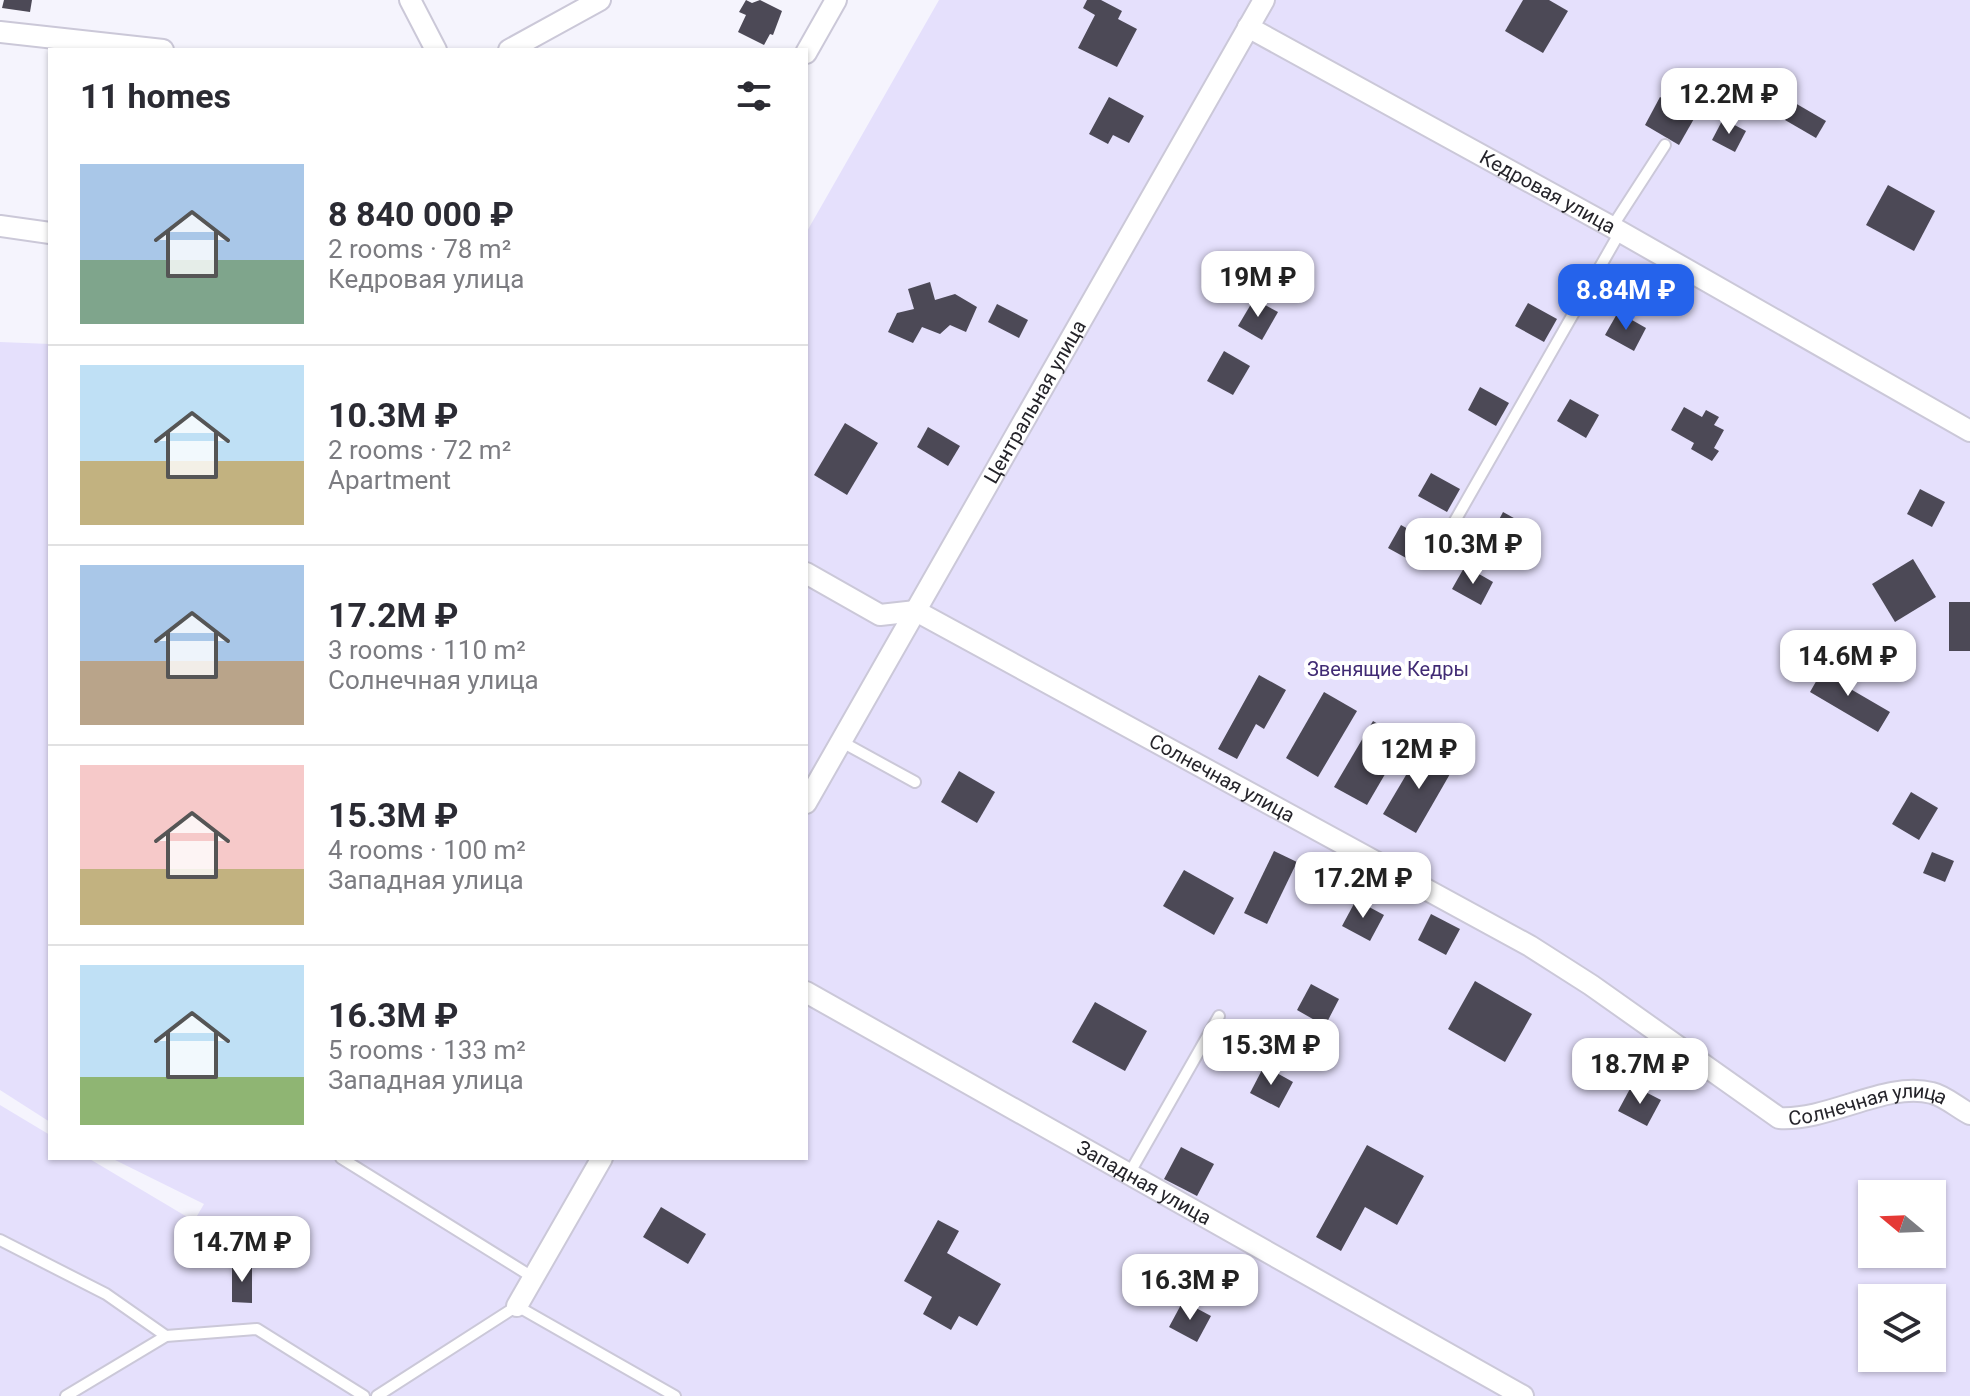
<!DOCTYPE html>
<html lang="en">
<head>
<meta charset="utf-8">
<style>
	:root { --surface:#fff; --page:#f2f2f3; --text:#2b2b33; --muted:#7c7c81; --line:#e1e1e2; --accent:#2563eb }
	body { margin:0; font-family:Roboto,sans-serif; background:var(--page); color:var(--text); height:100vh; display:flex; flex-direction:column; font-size:30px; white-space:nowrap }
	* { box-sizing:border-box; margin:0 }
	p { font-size:26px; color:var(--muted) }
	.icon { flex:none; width:44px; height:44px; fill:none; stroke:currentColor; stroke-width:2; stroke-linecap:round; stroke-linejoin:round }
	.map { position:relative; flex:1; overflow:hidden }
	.panel { position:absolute; left:48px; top:48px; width:760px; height:1112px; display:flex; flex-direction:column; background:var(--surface); border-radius:0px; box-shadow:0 2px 6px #0004 }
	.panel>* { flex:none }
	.needle { width:52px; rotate:289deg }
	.buttons { position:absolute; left:1858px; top:1180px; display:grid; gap:16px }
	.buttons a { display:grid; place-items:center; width:88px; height:88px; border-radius:0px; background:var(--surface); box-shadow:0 2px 6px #0004; font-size:40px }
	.price { position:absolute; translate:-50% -68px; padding:0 18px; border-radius:16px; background:#fff; color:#222; font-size:26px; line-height:52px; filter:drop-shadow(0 2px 4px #0008) }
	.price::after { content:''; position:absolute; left:50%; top:48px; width:24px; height:18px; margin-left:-12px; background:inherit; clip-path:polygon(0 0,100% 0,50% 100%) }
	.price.current { background:var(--accent); color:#fff }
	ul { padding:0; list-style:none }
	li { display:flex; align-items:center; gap:24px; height:200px; padding:0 32px }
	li+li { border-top:2px solid var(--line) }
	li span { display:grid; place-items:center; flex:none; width:224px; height:160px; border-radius:0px; color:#555 }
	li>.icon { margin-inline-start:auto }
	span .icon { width:96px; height:96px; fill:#fffc; stroke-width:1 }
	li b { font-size:34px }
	h2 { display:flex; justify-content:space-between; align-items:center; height:96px; padding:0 32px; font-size:34px }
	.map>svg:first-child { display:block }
</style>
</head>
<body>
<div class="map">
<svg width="1970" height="1396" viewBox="0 0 1970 1396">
	<rect width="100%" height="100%" fill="#f5f4fd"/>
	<g fill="#e5e0fc" fill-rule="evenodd">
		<path d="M 939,0 L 1970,0 L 1970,1396 L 0,1396 L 0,1105 L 50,1135 L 50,1158 L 88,1158 L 194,1221 L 204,1204 L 111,1158 L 806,1158 L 806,233 ZM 1872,1194 L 1932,1194 L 1932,1254 L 1872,1254 ZM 1872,1298 L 1932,1298 L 1932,1358 L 1872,1358 Z"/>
		<polygon points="0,342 50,344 50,1122 0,1090"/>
	</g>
	<g fill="#4c4956">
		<polygon points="4,0 32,0 30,12 2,8"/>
		<polygon points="746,0 752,3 760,0 782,11 773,35 770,34 764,45 738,32 746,15 739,12"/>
		<polygon points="1087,0 1101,0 1122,11 1118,19 1137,29 1117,67 1078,48 1095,15 1083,8"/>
		<polygon points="1523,0 1549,0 1568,11 1543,53 1505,31"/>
		<polygon points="1109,97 1144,116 1129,143 1113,135 1108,144 1089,134"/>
		<polygon points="1660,97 1695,117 1679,145 1645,125"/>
		<polygon points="1795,103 1826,121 1816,138 1785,120"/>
		<polygon points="1723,119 1746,131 1735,152 1712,140"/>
		<polygon points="1888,185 1935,211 1914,251 1866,225"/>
		<polygon points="930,282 935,300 955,294 977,307 966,332 950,325 940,334 922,327 913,343 888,332 897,313 914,309 908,289"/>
		<polygon points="1254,299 1278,312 1262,340 1238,326"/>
		<polygon points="1528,303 1557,319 1544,342 1515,326"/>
		<polygon points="997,304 1028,320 1019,338 988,322"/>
		<polygon points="1618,312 1646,328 1634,351 1605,335"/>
		<polygon points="1224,351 1250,366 1233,395 1207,381"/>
		<polygon points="1480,387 1509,403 1496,426 1468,410"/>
		<polygon points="1570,399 1599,415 1586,438 1557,421"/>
		<polygon points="1684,407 1702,417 1706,410 1719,417 1714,425 1724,430 1714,448 1719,451 1712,461 1691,449 1694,443 1671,430"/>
		<polygon points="845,423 878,443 847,495 814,475"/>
		<polygon points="928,427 960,446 948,466 917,447"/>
		<polygon points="1431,473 1460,489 1447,512 1418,496"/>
		<polygon points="1920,489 1945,502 1932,527 1907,514"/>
		<polygon points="1503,512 1532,528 1519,551 1491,535"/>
		<polygon points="1401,525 1429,541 1417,564 1388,548"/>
		<polygon points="1913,559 1936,597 1895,622 1872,584"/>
		<polygon points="1465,566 1493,582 1481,605 1452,589"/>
		<rect x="1949" y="602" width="21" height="49"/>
		<polygon points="1830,657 1844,666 1835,680 1890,712 1878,732 1810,692"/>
		<polygon points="1259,675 1286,690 1264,729 1256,724 1237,759 1218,749"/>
		<polygon points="1324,692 1357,711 1318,777 1286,758"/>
		<polygon points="1373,721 1405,740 1367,805 1334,787"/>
		<polygon points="1422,748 1454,767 1416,833 1383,814"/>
		<polygon points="959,771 995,792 977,823 941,802"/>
		<polygon points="1911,792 1938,808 1919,840 1892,824"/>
		<polygon points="1274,851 1297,862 1267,924 1244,913"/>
		<polygon points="1932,852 1954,861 1945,882 1923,873"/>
		<polygon points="1184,870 1234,898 1214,935 1163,906"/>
		<polygon points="1356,900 1384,915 1370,941 1342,926"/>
		<polygon points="1431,914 1460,929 1446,955 1418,940"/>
		<polygon points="1475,981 1532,1014 1505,1062 1448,1029"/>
		<polygon points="1311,984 1339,999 1325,1026 1297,1010"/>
		<polygon points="1095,1002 1147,1031 1125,1071 1072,1042"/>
		<polygon points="1264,1066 1293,1082 1279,1108 1250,1093"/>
		<polygon points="1632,1085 1661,1100 1647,1126 1618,1111"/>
		<polygon points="1367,1145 1424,1176 1397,1225 1365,1207 1341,1251 1316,1237"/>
		<polygon points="1181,1147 1214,1164 1197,1196 1164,1179"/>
		<polygon points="661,1207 706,1234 688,1264 643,1237"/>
		<polygon points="938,1220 959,1231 947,1253 1001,1284 977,1326 959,1316 951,1330 923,1314 932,1297 904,1281"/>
		<polygon points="232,1265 252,1265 252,1303 232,1302"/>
		<polygon points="1183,1301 1211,1316 1197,1342 1169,1327"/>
	</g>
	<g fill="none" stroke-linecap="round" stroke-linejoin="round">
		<defs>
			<g id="lane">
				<polyline points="1612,227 1665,145"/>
				<polyline points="1448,533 1620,232"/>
				<polyline points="842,742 915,782"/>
				<polyline points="341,1158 534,1278"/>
				<polyline points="1129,1174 1219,1016"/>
				<polyline points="0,1240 106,1294 166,1336"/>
				<polyline points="66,1396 166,1336 257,1329 364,1396"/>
				<polyline points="377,1396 517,1306 675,1396"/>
			</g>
			<g id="street">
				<polyline points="410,0 436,50"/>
				<path id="s1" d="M 1248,27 L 1612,227 L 1970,431"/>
				<polyline points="0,32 163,50"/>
				<polyline points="509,50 600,0"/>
				<polyline points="806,53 836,0"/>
				<polyline points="0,226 50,233"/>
				<path id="s2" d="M 806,573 L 880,615 L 916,611 L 1530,946 L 1591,985 L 1779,1118 C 1830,1121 1886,1081 1932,1093 C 1945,1096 1958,1108 1970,1114"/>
				<path id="s3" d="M 806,803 L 1264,0"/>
				<path id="s4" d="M 806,992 L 1523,1396"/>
				<polyline points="517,1306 602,1158"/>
			</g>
		</defs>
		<use href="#lane" stroke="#cbc8d8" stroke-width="14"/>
		<use href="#street" stroke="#cbc8d8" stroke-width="24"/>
		<use href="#lane" stroke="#fff" stroke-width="10"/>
		<use href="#street" stroke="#fff" stroke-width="20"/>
	</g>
	<g text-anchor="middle" stroke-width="8" stroke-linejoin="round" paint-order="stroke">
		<g font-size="20" fill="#25242a" stroke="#fff">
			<text dy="7" stroke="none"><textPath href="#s1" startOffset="342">Кедровая улица</textPath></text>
			<text dy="7" stroke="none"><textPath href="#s3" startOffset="462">Центральная улица</textPath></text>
			<text dy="7" stroke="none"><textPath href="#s2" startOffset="470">Солнечная улица</textPath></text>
			<text dy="7" stroke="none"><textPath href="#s2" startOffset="1214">Солнечная улица</textPath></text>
			<text dy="7" stroke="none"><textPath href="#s4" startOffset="388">Западная улица</textPath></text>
		</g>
		<g font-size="20" fill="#412b74" stroke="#fff">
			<text x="1388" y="676">Звенящие Кедры</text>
		</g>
	</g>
</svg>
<div class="buttons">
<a><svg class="needle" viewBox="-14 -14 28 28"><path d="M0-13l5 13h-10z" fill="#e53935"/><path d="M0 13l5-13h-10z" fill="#7c7c81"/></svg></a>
<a><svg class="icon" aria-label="layers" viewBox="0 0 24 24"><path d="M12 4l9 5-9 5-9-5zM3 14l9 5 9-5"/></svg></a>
</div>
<b class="price" style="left:1729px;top:136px">12.2M ₽</b>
<b class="price" style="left:1258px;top:319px">19M ₽</b>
<b class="price current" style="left:1626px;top:332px">8.84M ₽</b>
<b class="price" style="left:1473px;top:586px">10.3M ₽</b>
<b class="price" style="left:1848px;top:698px">14.6M ₽</b>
<b class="price" style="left:1419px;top:791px">12M ₽</b>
<b class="price" style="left:1363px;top:920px">17.2M ₽</b>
<b class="price" style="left:1271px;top:1087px">15.3M ₽</b>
<b class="price" style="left:1640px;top:1106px">18.7M ₽</b>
<b class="price" style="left:242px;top:1284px">14.7M ₽</b>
<b class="price" style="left:1190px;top:1322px">16.3M ₽</b>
<section class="panel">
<h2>11 homes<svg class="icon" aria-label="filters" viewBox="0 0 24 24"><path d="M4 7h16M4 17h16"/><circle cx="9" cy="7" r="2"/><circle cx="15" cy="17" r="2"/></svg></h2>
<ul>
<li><span style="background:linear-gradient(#a9c7e8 60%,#7fa58c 0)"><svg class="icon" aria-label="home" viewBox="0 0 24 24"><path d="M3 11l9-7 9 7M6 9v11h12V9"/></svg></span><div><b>8 840 000 ₽</b><p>2 rooms · 78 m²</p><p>Кедровая улица</p></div></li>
<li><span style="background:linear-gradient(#bfe0f5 60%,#c2b280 0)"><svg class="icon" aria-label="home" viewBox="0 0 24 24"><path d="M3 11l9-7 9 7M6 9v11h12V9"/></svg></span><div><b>10.3M ₽</b><p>2 rooms · 72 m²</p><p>Apartment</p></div></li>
<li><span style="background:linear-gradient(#a9c7e8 60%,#b9a48a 0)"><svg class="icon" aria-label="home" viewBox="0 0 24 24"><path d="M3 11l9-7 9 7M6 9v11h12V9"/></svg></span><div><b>17.2M ₽</b><p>3 rooms · 110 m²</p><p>Солнечная улица</p></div></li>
<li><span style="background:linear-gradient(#f6c9c9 65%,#c2b280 0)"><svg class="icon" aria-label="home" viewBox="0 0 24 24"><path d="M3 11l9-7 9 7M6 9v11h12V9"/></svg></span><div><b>15.3M ₽</b><p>4 rooms · 100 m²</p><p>Западная улица</p></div></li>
<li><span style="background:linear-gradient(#bfe0f5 70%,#8fb573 0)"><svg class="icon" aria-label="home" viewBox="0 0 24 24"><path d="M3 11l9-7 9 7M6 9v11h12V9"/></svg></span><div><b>16.3M ₽</b><p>5 rooms · 133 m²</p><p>Западная улица</p></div></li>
</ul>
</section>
</div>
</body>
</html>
